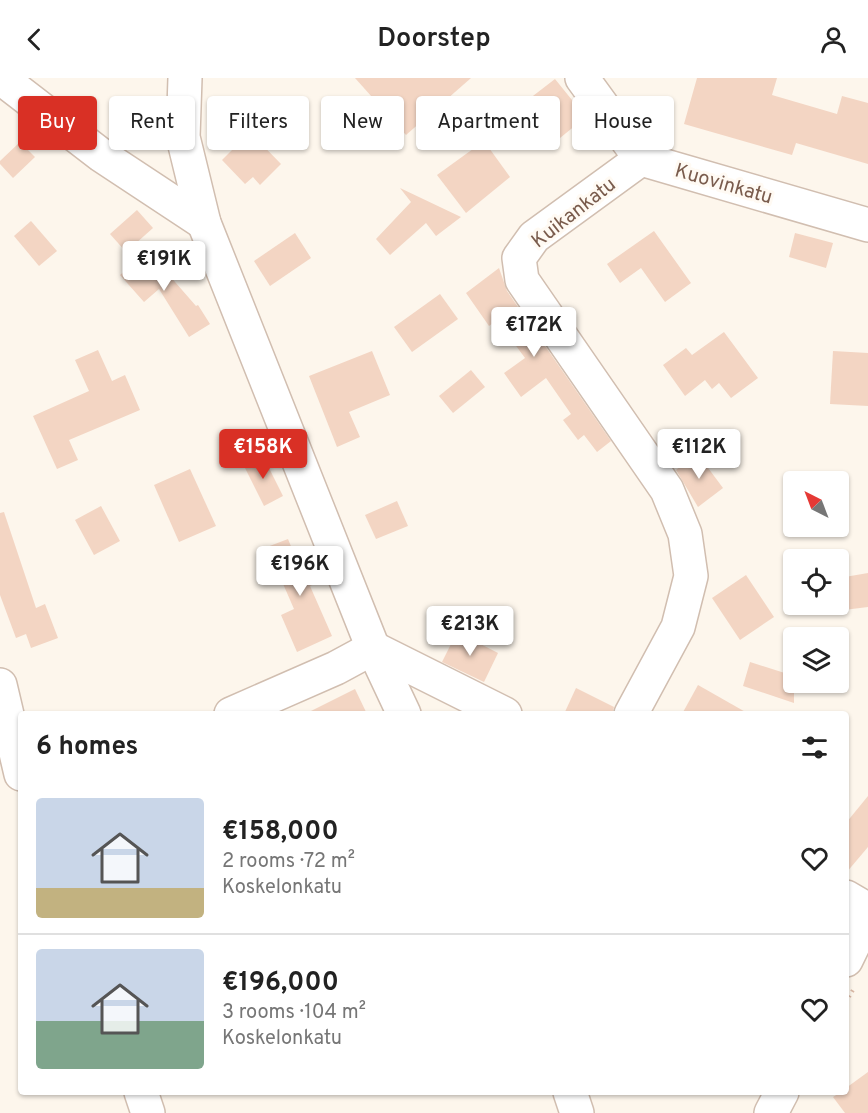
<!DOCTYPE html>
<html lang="en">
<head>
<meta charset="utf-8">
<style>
	:root { --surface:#fff; --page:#f6f6f6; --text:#222; --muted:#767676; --line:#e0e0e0; --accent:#d93025 }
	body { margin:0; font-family:Overpass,sans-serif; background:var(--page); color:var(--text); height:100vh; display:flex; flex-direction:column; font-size:22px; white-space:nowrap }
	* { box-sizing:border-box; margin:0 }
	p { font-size:20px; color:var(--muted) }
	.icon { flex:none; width:33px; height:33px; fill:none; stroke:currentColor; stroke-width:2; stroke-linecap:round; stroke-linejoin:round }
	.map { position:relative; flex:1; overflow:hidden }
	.sheet { position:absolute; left:18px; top:633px; width:831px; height:384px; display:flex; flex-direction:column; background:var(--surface); border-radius:6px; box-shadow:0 2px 4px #0004 }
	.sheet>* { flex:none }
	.hud { position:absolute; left:18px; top:18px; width:832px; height:54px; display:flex; gap:12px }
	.needle { width:39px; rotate:318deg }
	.controls { position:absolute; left:783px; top:393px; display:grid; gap:12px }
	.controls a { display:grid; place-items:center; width:66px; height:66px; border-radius:6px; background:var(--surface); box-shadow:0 2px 4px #0004; font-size:30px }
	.price { position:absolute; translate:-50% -51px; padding:0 14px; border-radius:6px; background:#fff; color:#222; font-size:20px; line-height:39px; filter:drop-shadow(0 2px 3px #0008) }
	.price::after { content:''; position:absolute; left:50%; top:36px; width:18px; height:14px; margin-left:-9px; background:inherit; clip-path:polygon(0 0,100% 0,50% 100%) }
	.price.current { background:var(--accent); color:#fff }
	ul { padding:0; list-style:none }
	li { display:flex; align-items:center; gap:18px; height:150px; padding:0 18px }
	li+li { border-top:2px solid var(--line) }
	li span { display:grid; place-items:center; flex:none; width:168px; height:120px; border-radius:6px; color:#555 }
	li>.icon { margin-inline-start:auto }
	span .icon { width:72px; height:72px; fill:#fffc; stroke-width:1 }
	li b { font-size:26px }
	h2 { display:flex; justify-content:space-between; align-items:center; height:72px; padding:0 18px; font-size:26px }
	.pill { padding:0 21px; border-radius:6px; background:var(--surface); box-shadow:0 2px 4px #0004; font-size:21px; line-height:54px }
	.pill.current { background:var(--accent); color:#fff }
	header { display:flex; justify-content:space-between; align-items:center; height:78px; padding:0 18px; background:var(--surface); font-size:27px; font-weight:600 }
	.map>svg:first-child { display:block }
</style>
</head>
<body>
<header><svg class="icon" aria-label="back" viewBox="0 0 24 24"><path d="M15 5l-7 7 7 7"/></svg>Doorstep<svg class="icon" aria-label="person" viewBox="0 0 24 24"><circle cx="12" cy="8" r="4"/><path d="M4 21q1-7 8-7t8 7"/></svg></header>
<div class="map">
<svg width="868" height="1035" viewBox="0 0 868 1035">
	<rect width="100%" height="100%" fill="#fdf6ec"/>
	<g fill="#f3d5c3">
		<polygon points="355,0 471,0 406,57"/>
		<polygon points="697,0 777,0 772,17 837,36 842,18 868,25 868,86 796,65 792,77 684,46"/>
		<polygon points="555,1 576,27 572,30 582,42 560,60 529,21"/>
		<polygon points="250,54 281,86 260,107 253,99 245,106 222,82"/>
		<polygon points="484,63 510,99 466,135 437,97"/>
		<polygon points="20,64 35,79 13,100 0,86 0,83"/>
		<polygon points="400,110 461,139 436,158 426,145 390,177 376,161 411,124"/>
		<polygon points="137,132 153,150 126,174 110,156"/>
		<polygon points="31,143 57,173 39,188 14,158"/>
		<polygon points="654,153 691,205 665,224 641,190 620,205 607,186"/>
		<polygon points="295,155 311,180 270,208 254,183"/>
		<polygon points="795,155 833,165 826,190 789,179"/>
		<polygon points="148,173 196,228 198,227 210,246 189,259 159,211 144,224 120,197"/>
		<polygon points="499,190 507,213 611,363 597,374 584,357 578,362 563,342 571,336 546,300 521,319 504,295 525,280 497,242 489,248 466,215"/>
		<polygon points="440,216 458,241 412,274 394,249"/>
		<polygon points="724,254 758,300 731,320 719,305 712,311 705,302 685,318 663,287 686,270 692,277"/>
		<polygon points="98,272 112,303 125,297 140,332 69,362 78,382 57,391 33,338 89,313 75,282"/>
		<polygon points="372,273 390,317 349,334 360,359 337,369 309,298"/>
		<polygon points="833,273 868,275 868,328 830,326"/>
		<polygon points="471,292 485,309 453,335 439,318"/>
		<polygon points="697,375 723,410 698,429 676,392"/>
		<polygon points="262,376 283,418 264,428 243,386"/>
		<polygon points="190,391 216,448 179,464 154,407"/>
		<polygon points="397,423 408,448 376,461 365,437"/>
		<polygon points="101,428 120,463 94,477 75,442"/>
		<polygon points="4,434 36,530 45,526 58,560 31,570 26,556 16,560 0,517 0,435"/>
		<polygon points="288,461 299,488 316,481 325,501 310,508 332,558 297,574 281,537 294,531 267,469"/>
		<polygon points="868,495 868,529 844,532 839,500"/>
		<polygon points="746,497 774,539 740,562 712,520"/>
		<polygon points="457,554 498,575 484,604 442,584"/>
		<polygon points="750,584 794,598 794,625 743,608"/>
		<polygon points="698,607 749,636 682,636"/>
		<polygon points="576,610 614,629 612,636 564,636"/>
		<polygon points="355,611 367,636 305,636"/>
		<polygon points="868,718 868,769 846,795 846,745"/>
		<polygon points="868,994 868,1035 845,1035 833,1019 841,1014 846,1014 846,1010"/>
	</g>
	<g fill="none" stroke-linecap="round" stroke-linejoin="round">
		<defs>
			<g id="minor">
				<polyline points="1,0 101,77 204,145"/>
				<polyline points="185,0 183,59 204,145 373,570 404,636"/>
				<polyline points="582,0 641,81 868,147"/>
				<polyline points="0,607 21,696"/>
				<polyline points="231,636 336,590 373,570 505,636"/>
				<polyline points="631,636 678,549 691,498 685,456 667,412 522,202 519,180 534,159 641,81"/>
				<polyline points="846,819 868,832"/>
				<polyline points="846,882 868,837"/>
				<polyline points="141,1014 148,1035"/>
				<polyline points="570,1014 577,1035"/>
				<polyline points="771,1035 782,1014"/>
			</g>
		</defs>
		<use href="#minor" stroke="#d1beb0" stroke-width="36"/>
		<polyline stroke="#d9b8a5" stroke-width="4" stroke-dasharray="1.5 4.5" stroke-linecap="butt" points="846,924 853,912"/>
		<use href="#minor" stroke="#fff" stroke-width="33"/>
	</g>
	<g text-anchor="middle" stroke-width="6" stroke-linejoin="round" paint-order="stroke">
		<g font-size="20" fill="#7a5c4d" stroke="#fffaf3">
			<text transform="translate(724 105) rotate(16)" y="7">Kuovinkatu</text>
			<text transform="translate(573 134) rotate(-38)" y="7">Kuikankatu</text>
		</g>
	</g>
</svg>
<div class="controls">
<a><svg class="needle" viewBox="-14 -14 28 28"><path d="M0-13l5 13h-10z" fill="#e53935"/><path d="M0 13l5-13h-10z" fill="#767676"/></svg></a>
<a><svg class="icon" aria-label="locate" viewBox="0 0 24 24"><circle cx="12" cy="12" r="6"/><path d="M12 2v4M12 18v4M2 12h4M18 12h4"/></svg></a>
<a><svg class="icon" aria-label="layers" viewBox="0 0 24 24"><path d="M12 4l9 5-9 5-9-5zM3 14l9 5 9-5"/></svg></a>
</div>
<b class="price" style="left:164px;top:214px">€191K</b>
<b class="price" style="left:534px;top:280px">€172K</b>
<b class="price current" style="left:263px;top:402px">€158K</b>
<b class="price" style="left:699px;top:402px">€112K</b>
<b class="price" style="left:300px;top:519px">€196K</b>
<b class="price" style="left:470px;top:579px">€213K</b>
<div class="hud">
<a class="pill current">Buy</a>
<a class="pill">Rent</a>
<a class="pill">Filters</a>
<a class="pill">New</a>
<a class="pill">Apartment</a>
<a class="pill">House</a>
</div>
<section class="sheet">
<h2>6 homes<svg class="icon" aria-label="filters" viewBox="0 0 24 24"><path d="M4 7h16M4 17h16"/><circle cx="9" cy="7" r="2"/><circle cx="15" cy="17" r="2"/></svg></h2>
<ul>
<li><span style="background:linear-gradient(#c9d6e8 75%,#c2b280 0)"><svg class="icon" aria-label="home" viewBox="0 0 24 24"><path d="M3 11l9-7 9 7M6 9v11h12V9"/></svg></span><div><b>€158,000</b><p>2 rooms · 72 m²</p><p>Koskelonkatu</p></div><svg class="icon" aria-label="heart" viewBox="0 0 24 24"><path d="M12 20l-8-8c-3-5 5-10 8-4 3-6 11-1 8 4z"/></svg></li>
<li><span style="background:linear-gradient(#c9d6e8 60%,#7fa58c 0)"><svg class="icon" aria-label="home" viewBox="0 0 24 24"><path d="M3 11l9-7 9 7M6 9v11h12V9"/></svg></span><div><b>€196,000</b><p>3 rooms · 104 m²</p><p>Koskelonkatu</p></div><svg class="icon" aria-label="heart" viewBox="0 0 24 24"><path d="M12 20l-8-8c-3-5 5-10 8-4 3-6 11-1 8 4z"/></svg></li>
</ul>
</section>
</div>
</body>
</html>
